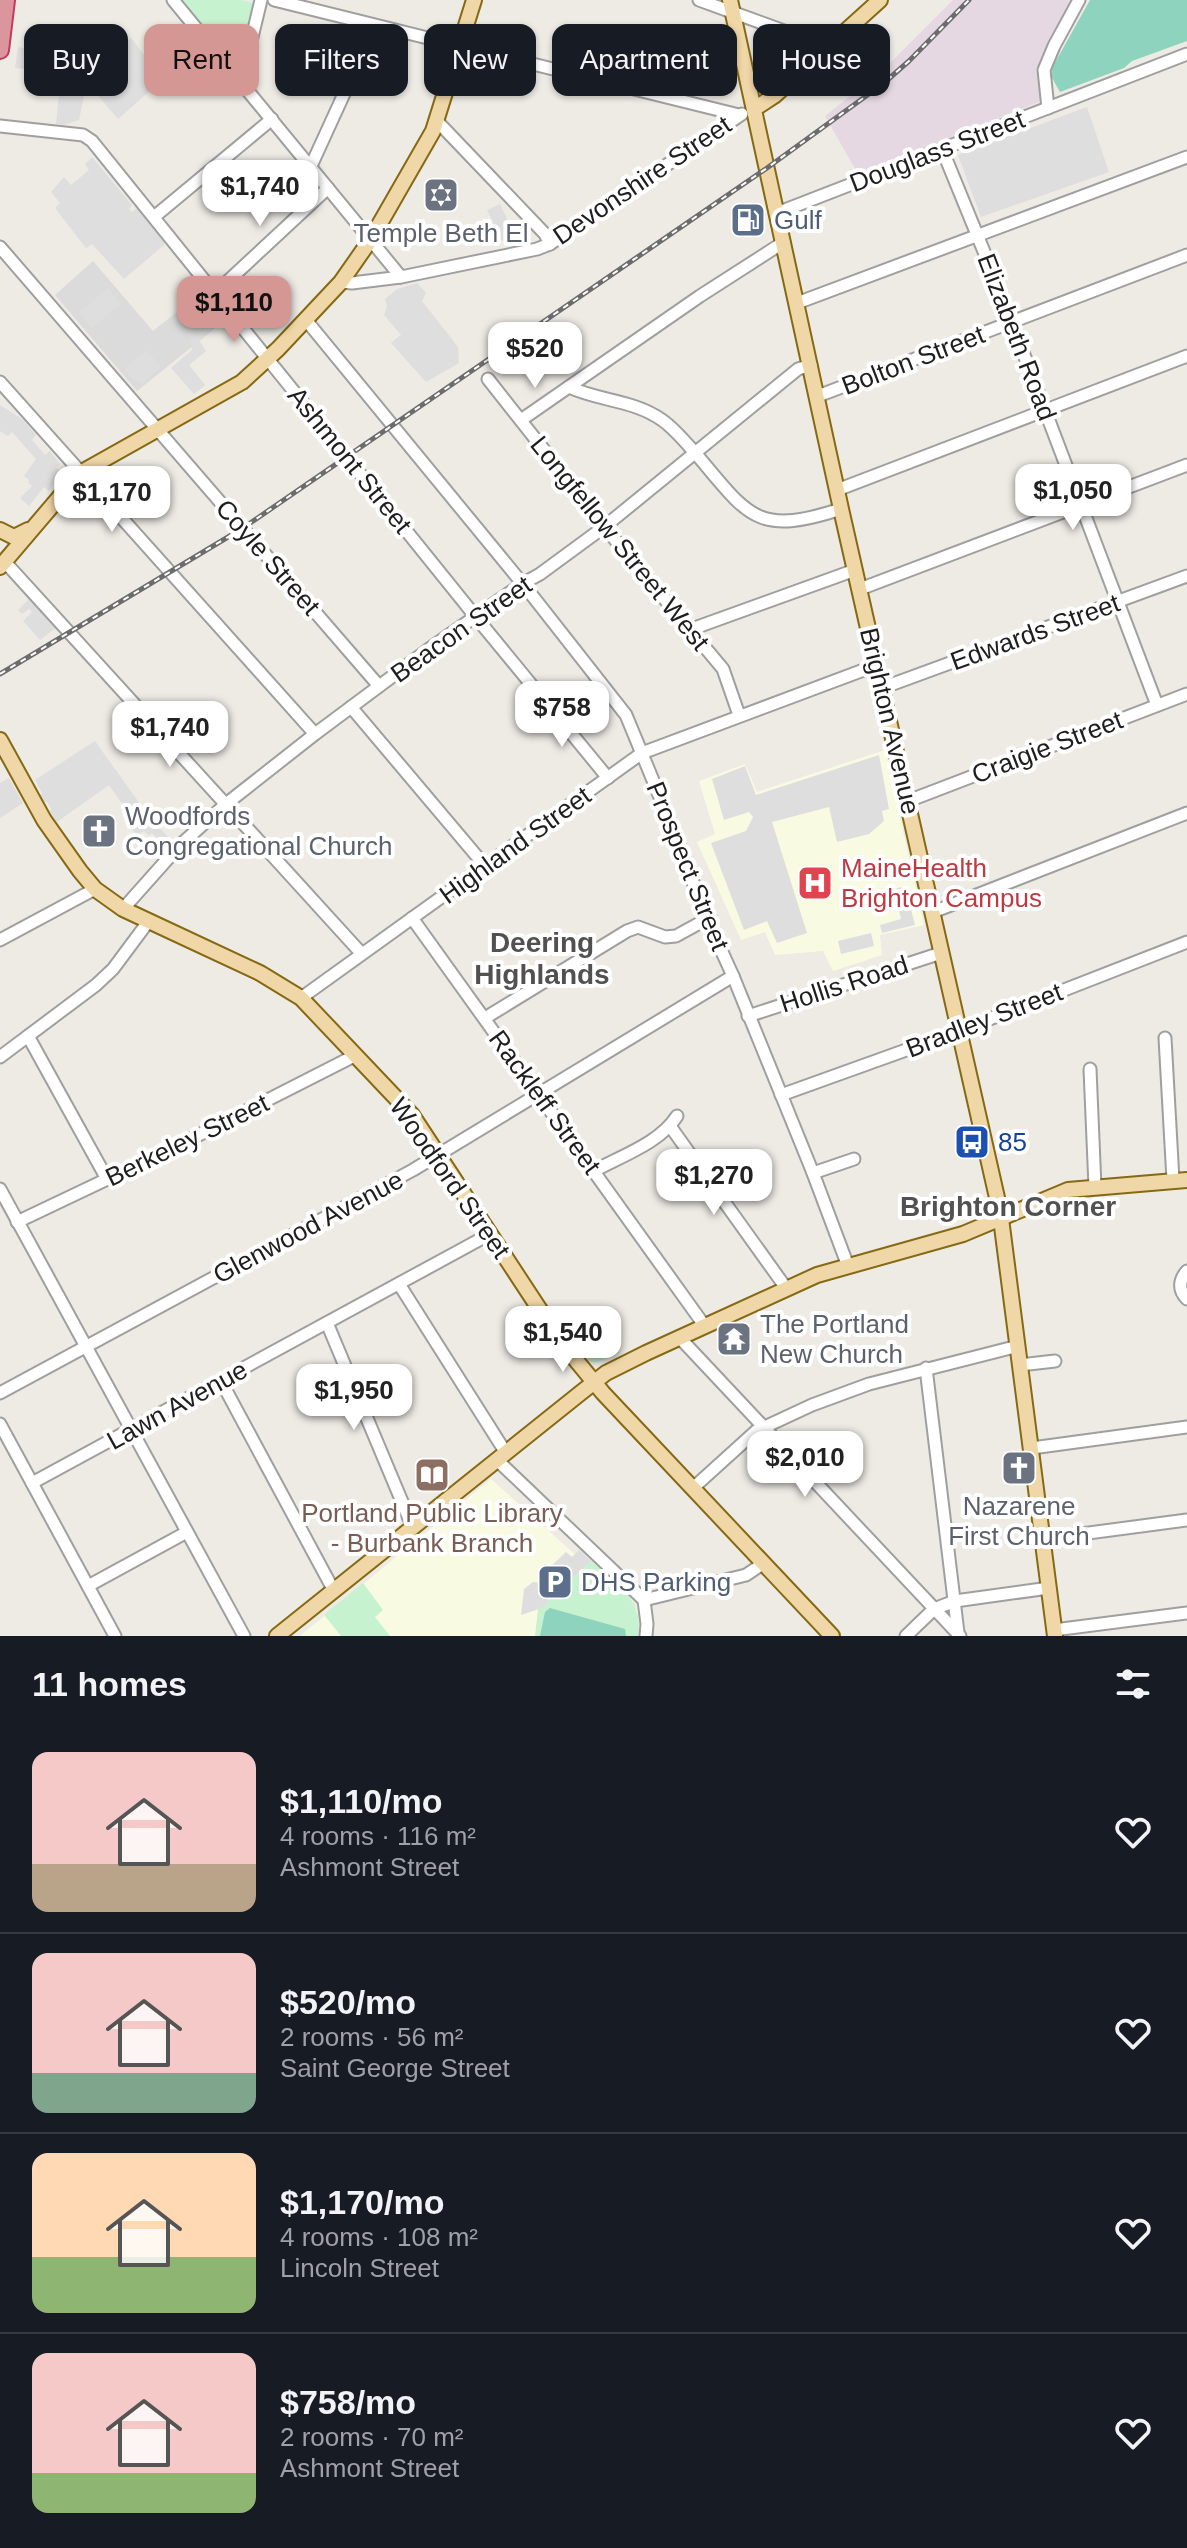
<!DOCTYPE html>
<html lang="en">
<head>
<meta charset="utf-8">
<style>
	:root { --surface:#171b24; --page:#20242c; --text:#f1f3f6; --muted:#9ea1a6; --line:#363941; --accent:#d59793 }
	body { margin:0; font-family:Arial,sans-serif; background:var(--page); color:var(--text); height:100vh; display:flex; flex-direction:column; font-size:30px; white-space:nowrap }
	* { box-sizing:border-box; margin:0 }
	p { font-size:26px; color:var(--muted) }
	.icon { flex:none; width:44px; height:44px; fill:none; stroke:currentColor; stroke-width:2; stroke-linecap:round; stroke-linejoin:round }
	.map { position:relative; height:1636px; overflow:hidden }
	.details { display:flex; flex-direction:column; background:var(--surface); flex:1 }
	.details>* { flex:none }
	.banner { position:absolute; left:24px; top:24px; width:1140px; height:72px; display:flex; gap:16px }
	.price { position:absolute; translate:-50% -68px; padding:0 18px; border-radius:16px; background:#fff; color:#222; font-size:26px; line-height:52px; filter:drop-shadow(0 2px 4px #0008) }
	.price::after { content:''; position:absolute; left:50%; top:48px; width:24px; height:18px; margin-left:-12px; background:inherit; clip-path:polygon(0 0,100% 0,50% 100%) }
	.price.on { background:var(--accent); color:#111 }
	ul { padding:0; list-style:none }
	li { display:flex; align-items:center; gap:24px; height:200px; padding:0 32px }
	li+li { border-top:2px solid var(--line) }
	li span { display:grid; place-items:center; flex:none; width:224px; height:160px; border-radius:16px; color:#555 }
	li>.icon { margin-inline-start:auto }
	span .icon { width:96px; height:96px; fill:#fffc; stroke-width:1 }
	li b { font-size:34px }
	h2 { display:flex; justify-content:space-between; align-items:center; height:96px; padding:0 32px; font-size:34px }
	.chip { padding:0 28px; border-radius:16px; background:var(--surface); box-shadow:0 2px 6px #0004; font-size:28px; line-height:72px }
	.chip.on { background:var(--accent); color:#111 }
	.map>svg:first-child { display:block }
</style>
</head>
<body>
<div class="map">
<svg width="1187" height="1636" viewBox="0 0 1187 1636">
	<rect width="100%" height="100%" fill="#eeebe5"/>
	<polygon fill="#dcdbdb" points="93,261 153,331 206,289 229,317 137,391 55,295"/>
	<polygon fill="#e6d8e2" points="953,0 1072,0 1046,45 1036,69 1042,101 858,174 825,116 884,69"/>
	<g fill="#f8fbe1">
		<polygon points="885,750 924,925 880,935 882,955 833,971 823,951 775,955 765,932 741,940 697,842 715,834 699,781 745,764 757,792"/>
		<polygon points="491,1479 638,1611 634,1636 300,1636"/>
	</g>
	<g fill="#c7f2cf">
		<polygon points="181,0 241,0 253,3 255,8 238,68"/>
		<polygon points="599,1326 620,1353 594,1363 583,1358 570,1344"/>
		<path d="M 591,1561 C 616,1583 644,1599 638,1636 L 535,1636 L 538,1609 L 545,1607 L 548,1601 Z"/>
		<polygon points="363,1583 383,1610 375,1617 390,1636 341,1636 325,1616 325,1614"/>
	</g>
	<g fill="#8dd3be">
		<polygon points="1090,0 1187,0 1187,41 1132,61 1124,68 1060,92 1052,78 1052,68"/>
		<polygon points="550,1608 625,1629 626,1636 540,1636 545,1612"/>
	</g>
	<g fill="#dedede">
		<polygon points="131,38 163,79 118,119 89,85 86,86 79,120 64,125 56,124 62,64 88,68 93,67"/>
		<polygon points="18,47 53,55 52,72 15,68"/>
		<polygon points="1087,107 1109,172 981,217 958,155"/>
		<polygon points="92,157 132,205 129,209 132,212 137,208 165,244 124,279 92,244 86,248 55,208 60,203 51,192 64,177 71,185 89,170 85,164"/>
		<polygon points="500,204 515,236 502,241 487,210"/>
		<polygon points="417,283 426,293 422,301 458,347 459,363 426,382 391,343 401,335 384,315 387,306 385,299 397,289"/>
		<polygon points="108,288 121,304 92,328 79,312"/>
		<polygon points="214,306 225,319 199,340 206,351 189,365 205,385 194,394 171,368 192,350 191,340 184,330"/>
		<polygon points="146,350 161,367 142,384 137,381 135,382 124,369"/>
		<polygon points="0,405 22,419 36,435 32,440 45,455 50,451 60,464 56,468 61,471 49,491 44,487 29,506 20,498 32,486 28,483 29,480 24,476 36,459 12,432 8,436 0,431"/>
		<polygon points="29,599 56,628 40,640 23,621 32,612 29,609 22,614 18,610"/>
		<polygon points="95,741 150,818 173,842 167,848 152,833 149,835 144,831 137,835 130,826 135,822 109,785 57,822 50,812 51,808 47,802 44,802 40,795 42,793 35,780"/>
		<polygon points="879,755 889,809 882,811 884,821 869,834 837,842 829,807 772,822 807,933 777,943 767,921 744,930 711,843 746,831 753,817 749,812 724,820 712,779 745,766 756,795"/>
		<polygon points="9,778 23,803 0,818 0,783"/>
		<polygon points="905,886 915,925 882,933 880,925 901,919 894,889"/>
		<polygon points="871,933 874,946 841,954 838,941"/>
		<polygon points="579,1550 591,1561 548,1601 545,1607 521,1615 524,1589 533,1582 542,1583 552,1574 548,1569 566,1552 572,1557"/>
	</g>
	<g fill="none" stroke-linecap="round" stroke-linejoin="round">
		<defs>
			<g id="minor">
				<polyline points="173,0 401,277"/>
				<polyline points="274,0 739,115"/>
				<polyline points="699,0 828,47"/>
				<polyline points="241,83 261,0"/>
				<polyline points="1048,108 1044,70 1054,46 1079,0"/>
				<polyline points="436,120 545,234 550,244"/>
				<polyline points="0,126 83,135 92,141 475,616 608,778"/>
				<polyline points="942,149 996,281 1157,705"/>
				<polyline points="311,166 375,26"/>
				<polyline points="777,213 1187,54"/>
				<polyline points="154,217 272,119"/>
				<polyline points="0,247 379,686"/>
				<polyline points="341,282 352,283 401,277 537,249 550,244 742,114"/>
				<polyline points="215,293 328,188"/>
				<polyline points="797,303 1187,157"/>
				<polyline points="306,320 531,594 626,715 671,824 707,919 733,976 813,1173 848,1266"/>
				<polyline points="488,379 612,536 723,669 739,715"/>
				<polyline points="0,382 315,734"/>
				<path d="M 569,387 C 599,401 634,400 662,420 C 675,429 686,443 697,455 C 749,517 757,536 841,509"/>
				<polyline points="818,396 1187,255"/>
				<polyline points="521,420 700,296 784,242"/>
				<polyline points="837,490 1187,356"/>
				<polyline points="5,562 361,953"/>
				<polyline points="860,589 1187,465"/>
				<polyline points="689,630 855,570"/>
				<polyline points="882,688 1187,576"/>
				<polyline points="351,707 486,867"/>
				<polyline points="908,801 1187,694"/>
				<polyline points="123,909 180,845 226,804 315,734 429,649 522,584 540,574 604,527 798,369 811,365"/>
				<polyline points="933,912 1187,813"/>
				<polyline points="412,918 704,1325"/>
				<polyline points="0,940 95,889"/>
				<polyline points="301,998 642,753 877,665"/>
				<polyline points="748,1016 941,953"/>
				<polyline points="485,1018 627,931 638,927 665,937 676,936 707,919"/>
				<polyline points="28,1036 107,1179"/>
				<polyline points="1165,1038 1173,1180"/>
				<polyline points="0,1057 96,985 113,969 148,922"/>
				<polyline points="1090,1069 1095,1187"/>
				<polyline points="781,1095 959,1031 1187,942"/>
				<polyline points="670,1126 786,1288"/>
				<path d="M 594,1171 C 621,1156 660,1143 677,1116"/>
				<polyline points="813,1173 854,1159"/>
				<polyline points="0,1189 244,1636"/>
				<polyline points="17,1222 181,1144 356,1055"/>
				<path d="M 1187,1271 C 1179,1280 1178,1290 1187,1299"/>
				<polyline points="399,1284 506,1453"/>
				<polyline points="327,1323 413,1528"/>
				<polyline points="679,1337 960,1636"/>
				<polyline points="1020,1365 1055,1361"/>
				<polyline points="926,1368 958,1633"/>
				<polyline points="221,1381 334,1591"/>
				<polyline points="0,1393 413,1170 733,976"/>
				<polyline points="0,1424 115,1636"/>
				<polyline points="1032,1448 1187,1427"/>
				<polyline points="497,1460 644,1600 647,1624 646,1636"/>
				<polyline points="32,1483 490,1234"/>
				<polyline points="693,1488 756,1431 812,1405 869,1384 1018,1346"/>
				<polyline points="1043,1539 1187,1520"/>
				<polyline points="88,1586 187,1532"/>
				<polyline points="644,1600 746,1575 764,1563"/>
				<polyline points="1054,1630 1187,1613"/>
				<polyline points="906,1636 934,1609 955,1601 1049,1588"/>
			</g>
			<g id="major">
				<polyline points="730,0 841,509 1000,1211 1055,1636"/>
				<polyline points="754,109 774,96 880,0"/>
				<polyline points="0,530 14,537 28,530"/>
				<polyline points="0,567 80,473 242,382 278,349 341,282 371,239 433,131 474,0"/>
				<polyline points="0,740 44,820 80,871 95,889 123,909 260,973 301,998 412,1115 561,1342 603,1393 832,1636"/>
				<polyline points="277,1636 583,1391 606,1373 646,1353 817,1275 963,1234 1068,1190 1187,1180"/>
			</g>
			<polyline id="highway" points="0,50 6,0"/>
		</defs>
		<use href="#minor" stroke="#9f9f9f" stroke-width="15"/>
		<use href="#major" stroke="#856913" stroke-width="18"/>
		<use href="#highway" stroke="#c33a5d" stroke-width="20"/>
		<use href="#minor" stroke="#fff" stroke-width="11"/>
		<use href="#major" stroke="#f0d7a8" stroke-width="14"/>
		<use href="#highway" stroke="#db969d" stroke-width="16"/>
		<defs>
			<polyline id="rail" points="0,674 243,528 767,168 884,83 909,61 969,0"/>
		</defs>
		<use href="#rail" stroke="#6c6c6c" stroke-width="5"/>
		<use href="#rail" stroke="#fff" stroke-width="2" stroke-dasharray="6" stroke-linecap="butt"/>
	</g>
	<defs>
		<symbol id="synagogue-square" viewBox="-11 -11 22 22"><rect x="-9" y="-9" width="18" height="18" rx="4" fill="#6b7280" stroke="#fff"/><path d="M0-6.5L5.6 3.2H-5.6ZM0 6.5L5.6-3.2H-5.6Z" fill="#fff"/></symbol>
		<symbol id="fuel-square" viewBox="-11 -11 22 22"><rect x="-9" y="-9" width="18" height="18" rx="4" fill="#5c6f8a" stroke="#fff"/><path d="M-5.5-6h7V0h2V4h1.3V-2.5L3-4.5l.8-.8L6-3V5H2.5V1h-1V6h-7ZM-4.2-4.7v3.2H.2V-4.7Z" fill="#fff"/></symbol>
		<symbol id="church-square" viewBox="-11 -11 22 22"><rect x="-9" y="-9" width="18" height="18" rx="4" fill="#6b7280" stroke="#fff"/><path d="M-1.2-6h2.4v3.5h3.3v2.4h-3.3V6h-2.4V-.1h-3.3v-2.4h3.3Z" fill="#fff"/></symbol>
		<symbol id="hospital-square" viewBox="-11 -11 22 22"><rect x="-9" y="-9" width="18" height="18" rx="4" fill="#e0444e" stroke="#fff"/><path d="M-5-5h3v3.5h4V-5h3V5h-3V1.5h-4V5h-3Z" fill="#fff"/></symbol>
		<symbol id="bus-square" viewBox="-11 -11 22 22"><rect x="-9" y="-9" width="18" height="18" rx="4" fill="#1a4fb4" stroke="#fff"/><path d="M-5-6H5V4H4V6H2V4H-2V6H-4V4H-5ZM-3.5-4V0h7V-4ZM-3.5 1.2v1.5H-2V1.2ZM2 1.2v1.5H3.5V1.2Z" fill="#fff"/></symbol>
		<symbol id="temple-square" viewBox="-11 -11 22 22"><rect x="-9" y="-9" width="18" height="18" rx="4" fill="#6b7280" stroke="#fff"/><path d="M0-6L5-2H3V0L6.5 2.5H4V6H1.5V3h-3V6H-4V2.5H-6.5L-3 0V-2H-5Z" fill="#fff"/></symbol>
		<symbol id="library-square" viewBox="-11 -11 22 22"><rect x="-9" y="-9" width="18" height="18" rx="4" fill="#8d6e63" stroke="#fff"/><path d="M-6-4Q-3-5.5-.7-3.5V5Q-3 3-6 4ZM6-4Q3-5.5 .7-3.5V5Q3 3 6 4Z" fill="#fff"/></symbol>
		<symbol id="parking-square" viewBox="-11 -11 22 22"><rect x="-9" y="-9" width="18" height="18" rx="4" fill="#5c6f8a" stroke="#fff"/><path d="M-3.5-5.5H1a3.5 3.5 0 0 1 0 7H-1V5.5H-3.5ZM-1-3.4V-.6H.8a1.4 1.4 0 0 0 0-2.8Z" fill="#fff"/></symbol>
	</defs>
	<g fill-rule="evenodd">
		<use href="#synagogue-square" x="421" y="175" width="40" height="40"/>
		<use href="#fuel-square" x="728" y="200" width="40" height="40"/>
		<use href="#church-square" x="79" y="811" width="40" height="40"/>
		<use href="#hospital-square" x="795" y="863" width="40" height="40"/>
		<use href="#bus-square" x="952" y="1122" width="40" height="40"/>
		<use href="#temple-square" x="714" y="1319" width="40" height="40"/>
		<use href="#church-square" x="999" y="1448" width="40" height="40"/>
		<use href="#library-square" x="412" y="1455" width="40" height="40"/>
		<use href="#parking-square" x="535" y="1562" width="40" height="40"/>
	</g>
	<g text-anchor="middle" stroke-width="8" stroke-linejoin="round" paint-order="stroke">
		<g font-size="26" fill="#1e1e1e" stroke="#fff">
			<text transform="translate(937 151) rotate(-21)" y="9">Douglass Street</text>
			<text transform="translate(642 180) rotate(-34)" y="9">Devonshire Street</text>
			<text transform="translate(1017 337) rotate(69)" y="9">Elizabeth Road</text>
			<text transform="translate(913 360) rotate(-21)" y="9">Bolton Street</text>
			<text transform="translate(350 460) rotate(51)" y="9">Ashmont Street</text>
			<text transform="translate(620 543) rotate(51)" y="9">Longfellow Street West</text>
			<text transform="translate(268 557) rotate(49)" y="9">Coyle Street</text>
			<text transform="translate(461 629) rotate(-35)" y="9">Beacon Street</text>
			<text transform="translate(1035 632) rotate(-20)" y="9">Edwards Street</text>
			<text transform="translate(890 721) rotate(77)" y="9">Brighton Avenue</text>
			<text transform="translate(1047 747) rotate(-21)" y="9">Craigie Street</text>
			<text transform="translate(515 845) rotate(-36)" y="9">Highland Street</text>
			<text transform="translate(688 866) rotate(68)" y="9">Prospect Street</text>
			<text transform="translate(844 984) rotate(-18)" y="9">Hollis Road</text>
			<text transform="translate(984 1020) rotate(-21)" y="9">Bradley Street</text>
			<text transform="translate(545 1102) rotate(54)" y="9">Rackleff Street</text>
			<text transform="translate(187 1140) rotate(-26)" y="9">Berkeley Street</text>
			<text transform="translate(450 1178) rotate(55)" y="9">Woodford Street</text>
			<text transform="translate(308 1227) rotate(-28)" y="9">Glenwood Avenue</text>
			<text transform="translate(177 1405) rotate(-29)" y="9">Lawn Avenue</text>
		</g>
		<g font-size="26" fill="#4e5e75" stroke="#fff" text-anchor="start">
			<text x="774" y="229">Gulf</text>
			<text x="581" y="1591">DHS Parking</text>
		</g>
		<g font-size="26" fill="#5b616d" stroke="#fff">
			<text x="441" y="242">Temple Beth El</text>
			<text x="125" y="825" text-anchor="start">Woodfords<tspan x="125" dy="30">Congregational Church</tspan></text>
			<text x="760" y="1333" text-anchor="start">The Portland<tspan x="760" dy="30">New Church</tspan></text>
			<text x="1019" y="1515">Nazarene<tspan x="1019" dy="30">First Church</tspan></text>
		</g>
		<g font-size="26" fill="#be3a42" stroke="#fff" text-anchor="start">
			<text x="841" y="877">MaineHealth<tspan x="841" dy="30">Brighton Campus</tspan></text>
		</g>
		<g font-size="26" fill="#164399" stroke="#fff" text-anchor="start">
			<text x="998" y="1151">85</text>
		</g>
		<g font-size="26" fill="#785e54" stroke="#fff">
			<text x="432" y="1522">Portland Public Library<tspan x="432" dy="30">- Burbank Branch</tspan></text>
		</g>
		<g font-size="28" font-weight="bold" fill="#515151" stroke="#fff">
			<text x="542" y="952">Deering<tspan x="542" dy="32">Highlands</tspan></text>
			<text x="1008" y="1216">Brighton Corner</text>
		</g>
	</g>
</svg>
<b class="price" style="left:260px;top:228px">$1,740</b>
<b class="price on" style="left:234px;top:344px">$1,110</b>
<b class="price" style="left:535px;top:390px">$520</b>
<b class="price" style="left:1073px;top:532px">$1,050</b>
<b class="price" style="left:112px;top:534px">$1,170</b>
<b class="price" style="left:562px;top:749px">$758</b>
<b class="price" style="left:170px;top:769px">$1,740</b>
<b class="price" style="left:714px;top:1217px">$1,270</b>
<b class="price" style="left:563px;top:1374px">$1,540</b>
<b class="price" style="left:354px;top:1432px">$1,950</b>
<b class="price" style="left:805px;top:1499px">$2,010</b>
<div class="banner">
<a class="chip">Buy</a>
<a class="chip on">Rent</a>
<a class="chip">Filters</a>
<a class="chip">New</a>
<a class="chip">Apartment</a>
<a class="chip">House</a>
</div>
</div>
<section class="details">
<h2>11 homes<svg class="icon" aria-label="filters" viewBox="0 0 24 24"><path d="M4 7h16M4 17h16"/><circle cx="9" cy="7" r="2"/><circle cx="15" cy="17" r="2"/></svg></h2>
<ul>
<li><span style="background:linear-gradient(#f6c9c9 70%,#b9a48a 0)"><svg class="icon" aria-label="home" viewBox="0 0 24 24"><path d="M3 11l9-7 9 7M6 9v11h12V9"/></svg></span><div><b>$1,110/mo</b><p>4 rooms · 116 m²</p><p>Ashmont Street</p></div><svg class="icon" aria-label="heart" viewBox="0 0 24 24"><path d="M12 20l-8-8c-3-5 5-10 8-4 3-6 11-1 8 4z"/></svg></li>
<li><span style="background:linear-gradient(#f6c9c9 75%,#7fa58c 0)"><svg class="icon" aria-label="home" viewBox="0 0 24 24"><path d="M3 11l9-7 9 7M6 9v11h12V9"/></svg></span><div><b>$520/mo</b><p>2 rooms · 56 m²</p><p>Saint George Street</p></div><svg class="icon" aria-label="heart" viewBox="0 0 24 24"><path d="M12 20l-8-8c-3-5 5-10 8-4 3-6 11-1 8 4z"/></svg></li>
<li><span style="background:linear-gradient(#ffd9b3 65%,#8fb573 0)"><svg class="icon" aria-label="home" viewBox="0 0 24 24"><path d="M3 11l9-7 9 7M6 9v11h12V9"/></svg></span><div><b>$1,170/mo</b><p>4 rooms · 108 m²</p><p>Lincoln Street</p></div><svg class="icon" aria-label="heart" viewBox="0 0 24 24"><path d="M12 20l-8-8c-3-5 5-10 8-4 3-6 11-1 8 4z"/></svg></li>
<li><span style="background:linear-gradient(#f6c9c9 75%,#8fb573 0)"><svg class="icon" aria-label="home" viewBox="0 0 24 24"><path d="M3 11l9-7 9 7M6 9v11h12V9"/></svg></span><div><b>$758/mo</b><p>2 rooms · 70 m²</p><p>Ashmont Street</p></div><svg class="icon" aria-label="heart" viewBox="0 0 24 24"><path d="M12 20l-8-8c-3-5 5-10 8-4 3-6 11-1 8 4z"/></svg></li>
</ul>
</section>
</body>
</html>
